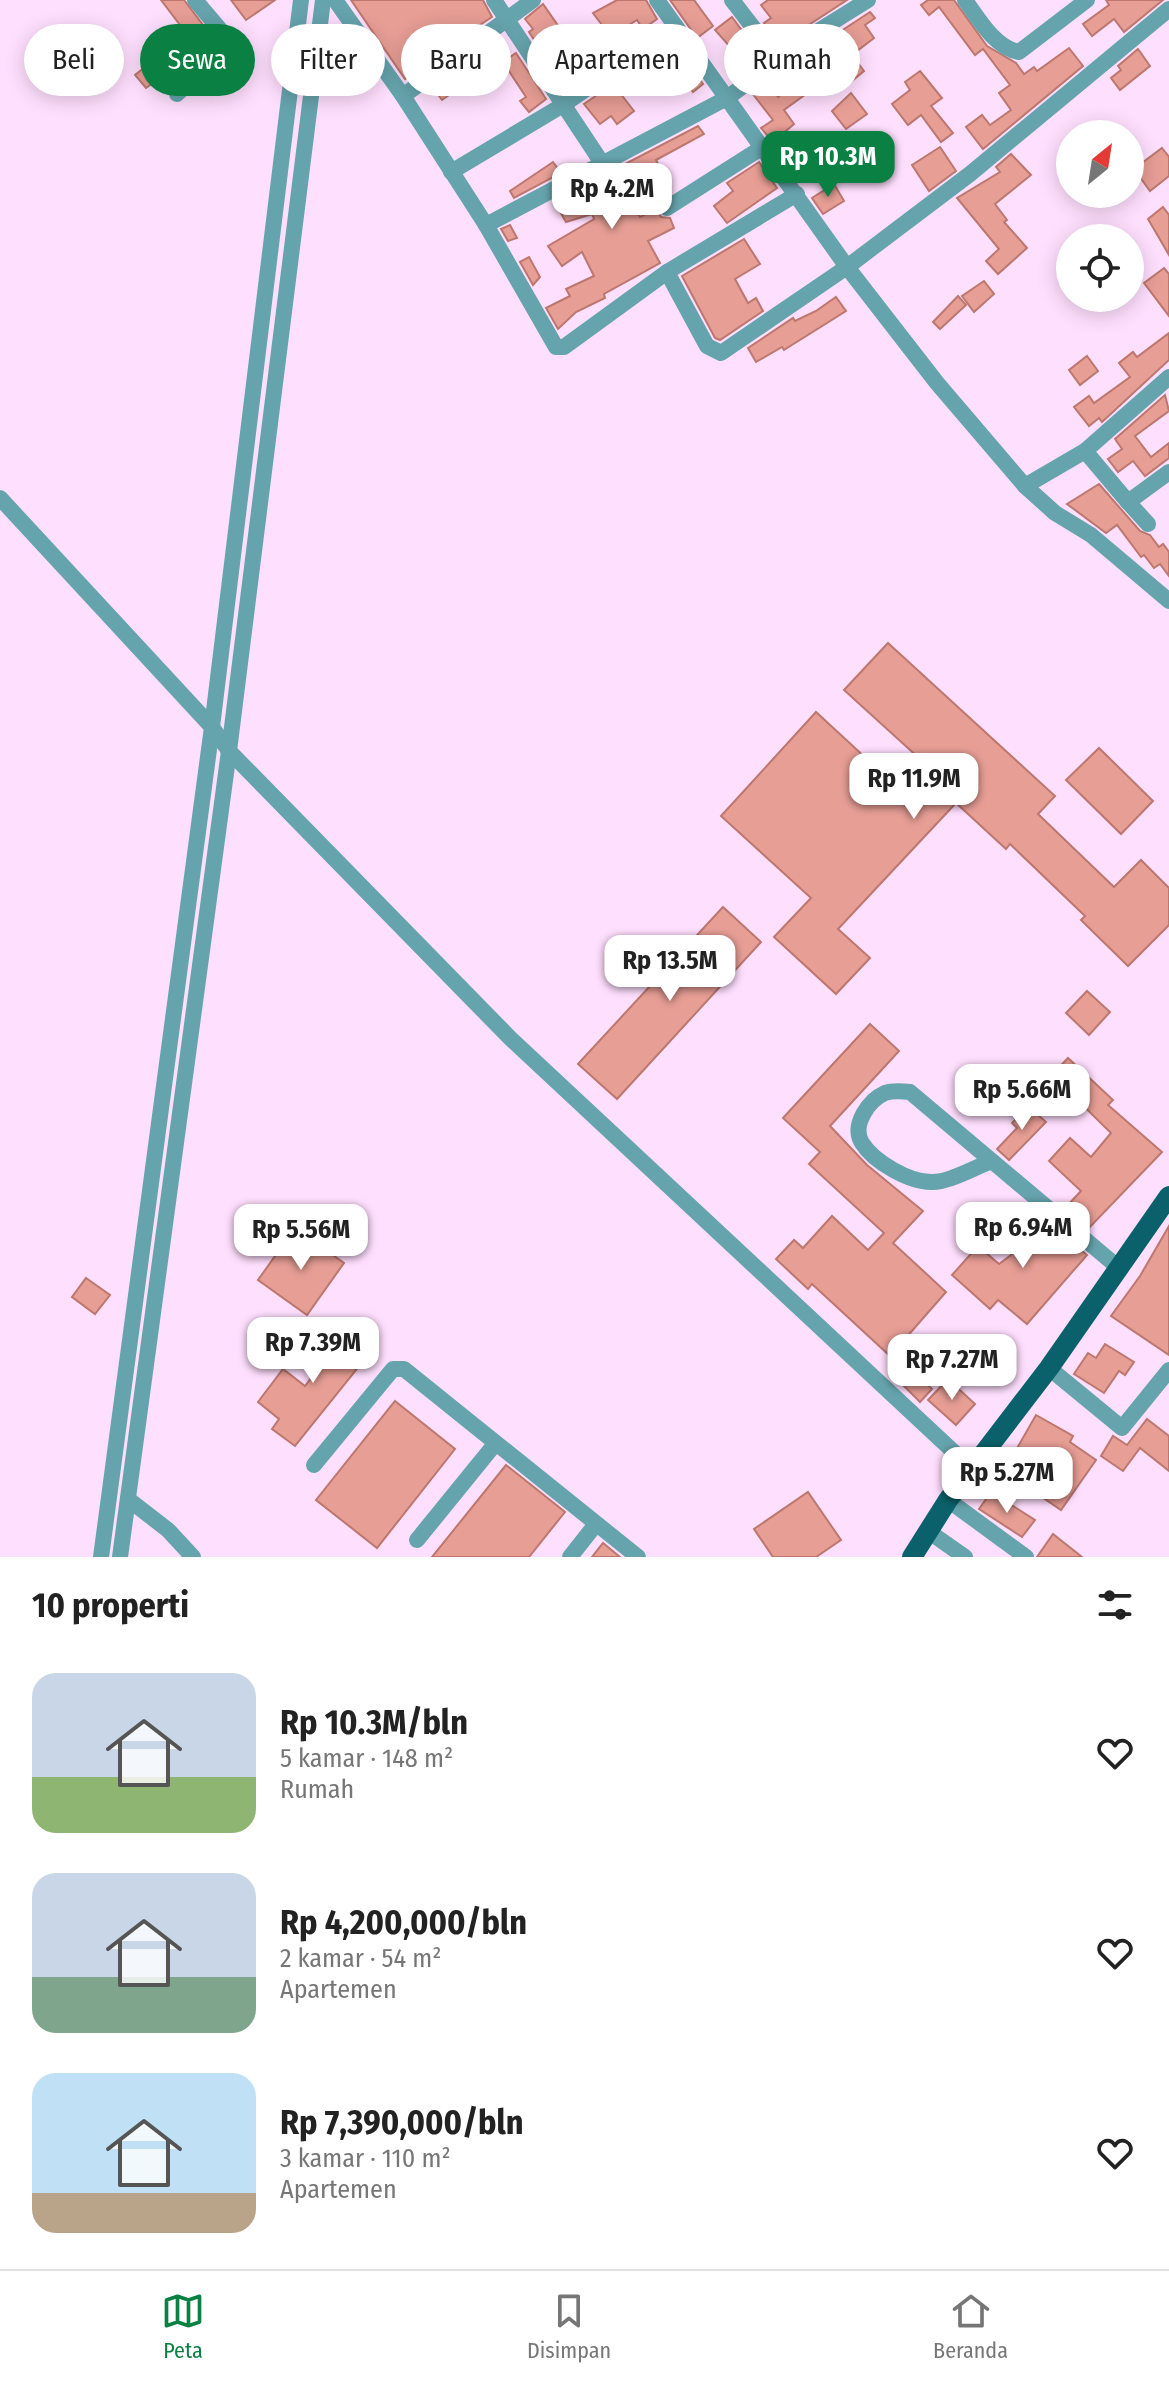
<!DOCTYPE html>
<html lang="id">
<head>
<meta charset="utf-8">
<style>
	:root { --surface:#fff; --page:#f6f6f6; --text:#222; --muted:#767676; --line:#e0e0e0; --accent:#0b8043 }
	body { margin:0; font-family:"Fira Sans Condensed",sans-serif; background:var(--page); color:var(--text); height:100vh; display:flex; flex-direction:column; font-size:30px; white-space:nowrap }
	* { box-sizing:border-box; margin:0 }
	p { font-size:26px; color:var(--muted) }
	.icon { flex:none; width:44px; height:44px; fill:none; stroke:currentColor; stroke-width:2; stroke-linecap:round; stroke-linejoin:round }
	.map { position:relative; height:1557px; overflow:hidden }
	.side { display:flex; flex-direction:column; background:var(--surface); flex:1 }
	.side>* { flex:none }
	.hud { position:absolute; left:24px; top:24px; width:1122px; height:72px; display:flex; gap:16px }
	.needle { width:52px; rotate:30deg }
	.controls { position:absolute; left:1056px; top:120px; display:grid; gap:16px }
	.controls a { display:grid; place-items:center; width:88px; height:88px; border-radius:50%; background:var(--surface); box-shadow:0 4px 20px #0003; font-size:40px }
	.price { position:absolute; translate:-50% -68px; padding:0 18px; border-radius:16px; background:#fff; color:#222; font-size:26px; line-height:52px; filter:drop-shadow(0 2px 4px #0008) }
	.price::after { content:''; position:absolute; left:50%; top:48px; width:24px; height:18px; margin-left:-12px; background:inherit; clip-path:polygon(0 0,100% 0,50% 100%) }
	.price.on { background:var(--accent); color:#fff }
	ul { padding:0; list-style:none }
	li { display:flex; align-items:center; gap:24px; height:200px; padding:0 32px }
	li span { display:grid; place-items:center; flex:none; width:224px; height:160px; border-radius:24px; color:#555 }
	li>.icon { margin-inline-start:auto }
	span .icon { width:96px; height:96px; fill:#fffc; stroke-width:1 }
	li b { font-size:34px }
	h2 { display:flex; justify-content:space-between; align-items:center; height:96px; padding:0 32px; font-size:34px }
	.pill { padding:0 28px; border-radius:36px; background:var(--surface); box-shadow:0 4px 20px #0003; font-size:28px; line-height:72px }
	.pill.on { background:var(--accent); color:#fff }
	.tabs { display:flex; justify-content:space-around; align-items:center; height:112px; border-top:2px solid var(--line); background:var(--surface); font-size:22px; color:var(--muted) }
	.tabs a { display:grid; justify-items:center; gap:4px }
	.tabs .on { color:var(--accent) }
	.map>svg:first-child { display:block }
</style>
</head>
<body>
<div class="map">
<svg width="1169" height="1557" viewBox="0 0 1169 1557">
	<rect width="100%" height="100%" fill="#ffdffe"/>
	<g fill="#e79e95" stroke="#bc776e" stroke-width="2">
		<polygon points="161,0 184,0 216,42 202,56 198,51 146,88 135,75 181,39 174,30 180,25"/>
		<polygon points="231,0 275,0 246,20"/>
		<polygon points="351,0 483,0 492,17 460,38 455,31 430,50 436,58 405,79"/>
		<polygon points="617,0 646,0 657,19 643,29 637,20 611,36 577,61 583,69 563,85 529,32 533,29 525,19 543,4 573,47 602,25 593,13"/>
		<polygon points="670,0 694,0 713,26 697,38"/>
		<polygon points="768,0 847,0 795,34 792,30 777,41 764,23 771,18 761,5"/>
		<polygon points="928,0 954,0 987,46 1016,63 1024,74 1034,67 1037,71 1069,48 1083,66 983,149 966,127 982,115 990,125 1011,110 999,93 1010,85 983,49 975,55 939,7 929,15 921,5"/>
		<polygon points="1106,0 1163,0 1124,32 1114,19 1092,36 1083,24 1109,5"/>
		<polygon points="870,12 875,18 865,25 874,38 852,55 864,71 841,90 831,76 784,110 794,124 773,142 761,128 773,120 752,93 767,82 778,97 809,74 800,58"/>
		<polygon points="732,17 761,56 747,66 715,30"/>
		<polygon points="1138,49 1150,66 1120,90 1111,78 1121,70 1118,66"/>
		<polygon points="516,53 546,99 529,112 520,101 526,97 503,62"/>
		<polygon points="472,59 482,72 442,100 433,88"/>
		<polygon points="654,61 667,79 649,92 636,75"/>
		<polygon points="688,62 703,84 693,92 677,70"/>
		<polygon points="920,71 942,98 931,106 953,133 941,142 921,115 908,125 892,104 910,90 905,82"/>
		<polygon points="613,84 634,111 617,124 611,116 600,124 584,104"/>
		<polygon points="851,93 867,114 846,129 832,111"/>
		<polygon points="698,126 704,134 656,160 671,187 658,195 644,170 617,181 640,217 656,209 661,217 670,218 674,228 648,241 660,263 604,294 605,298 576,312 558,329 546,308 570,296 566,289 594,276 582,252 562,266 548,246 594,219 592,214 566,222 554,201"/>
		<polygon points="940,147 956,171 929,191 912,165"/>
		<polygon points="1162,148 1169,157 1169,176 1150,191 1134,169"/>
		<polygon points="1011,154 1031,175 995,204 1007,220 1004,222 1027,248 998,274 986,261 999,249 957,198 1000,172 996,167"/>
		<polygon points="553,162 561,173 514,198 510,191"/>
		<polygon points="759,162 777,188 727,223 714,206 733,191 727,183"/>
		<polygon points="834,184 844,201 823,214 812,198"/>
		<polygon points="1163,207 1169,215 1169,255 1148,219"/>
		<polygon points="510,225 517,238 508,241 501,229"/>
		<polygon points="744,239 760,264 735,279 748,303 756,298 763,311 720,340 715,338 682,276"/>
		<polygon points="529,257 540,277 533,285 520,262"/>
		<polygon points="1164,268 1169,274 1169,316 1144,283"/>
		<polygon points="984,281 994,294 974,312 962,296"/>
		<polygon points="958,296 966,305 940,329 933,322"/>
		<polygon points="836,297 846,311 784,350 782,347 756,362 748,348 793,318 795,321 816,311"/>
		<polygon points="1169,333 1169,360 1102,422 1099,418 1089,426 1074,407 1089,396 1094,403 1130,377 1119,363 1133,352 1137,357"/>
		<polygon points="1087,356 1098,371 1080,385 1069,370"/>
		<polygon points="1165,395 1169,411 1135,436 1151,457 1169,443 1169,458 1145,476 1133,461 1118,472 1108,459 1122,449 1115,439"/>
		<polygon points="1099,484 1140,531 1150,535 1159,547 1163,544 1169,552 1169,576 1160,564 1154,568 1144,555 1141,557 1117,525 1106,533 1067,504"/>
		<polygon points="888,643 1055,796 1038,814 1114,887 1141,860 1169,888 1169,925 1128,966 1081,920 1085,916 1010,844 1006,849 956,803 838,929 870,958 836,994 774,937 811,898 721,816 816,712 907,796 931,769 844,690"/>
		<polygon points="1099,748 1153,801 1121,834 1066,780"/>
		<polygon points="723,907 761,942 617,1099 578,1064"/>
		<polygon points="1087,991 1110,1012 1089,1035 1066,1013"/>
		<polygon points="870,1024 899,1051 830,1126 867,1165 923,1211 893,1243 946,1292 890,1356 812,1284 808,1289 776,1259 794,1240 803,1248 832,1216 868,1250 884,1233 809,1164 820,1152 783,1118"/>
		<polygon points="1068,1058 1113,1100 1108,1105 1162,1152 1089,1228 1065,1208 1081,1191 1049,1161 1070,1138 1091,1157 1111,1133 1052,1075"/>
		<polygon points="1028,1106 1046,1122 1009,1160 997,1149 1017,1128 1012,1123"/>
		<polygon points="1031,1208 1087,1255 1027,1324 998,1300 990,1309 952,1275 978,1246 999,1264 1011,1255 1029,1231 1019,1222"/>
		<polygon points="1169,1226 1169,1355 1111,1316 1140,1276"/>
		<polygon points="295,1228 344,1263 307,1315 258,1280"/>
		<polygon points="86,1278 110,1295 95,1314 72,1297"/>
		<polygon points="338,1319 350,1328 345,1335 369,1354 295,1446 272,1429 279,1419 258,1402 283,1369 305,1386 324,1361 311,1352"/>
		<polygon points="1105,1344 1134,1362 1125,1375 1119,1371 1104,1393 1074,1374 1088,1353 1096,1358"/>
		<polygon points="915,1373 932,1389 920,1402 903,1385"/>
		<polygon points="948,1379 975,1404 956,1425 928,1400"/>
		<polygon points="395,1401 455,1449 377,1548 316,1500"/>
		<polygon points="1036,1415 1073,1436 1070,1442 1096,1460 1061,1510 1004,1471"/>
		<polygon points="1147,1419 1169,1436 1169,1471 1140,1448 1123,1471 1101,1456 1113,1436 1127,1445"/>
		<polygon points="506,1465 565,1512 529,1557 432,1557"/>
		<polygon points="808,1492 841,1540 816,1557 773,1557 754,1529"/>
		<polygon points="991,1492 1035,1520 1022,1537 979,1509"/>
		<polygon points="1053,1534 1082,1557 1037,1557"/>
		<polygon points="603,1543 620,1557 592,1557"/>
	</g>
	<g fill="none" stroke-linecap="round" stroke-linejoin="round">
		<g stroke="#66a4ad" stroke-width="16">
			<polyline points="335,0 403,96 486,225 556,347 564,347 667,272 797,194"/>
			<polyline points="494,0 602,163"/>
			<polyline points="657,0 847,267 937,383 1025,486 1055,513 1091,535 1169,601"/>
			<polyline points="732,0 779,61"/>
			<path d="M 965,0 C 978,18 995,48 1019,52 L 1087,0"/>
			<polyline points="177,94 228,46 228,39 195,0"/>
			<polyline points="403,96 533,0"/>
			<polyline points="451,172 563,105 676,27"/>
			<polyline points="667,208 763,147"/>
			<polyline points="486,225 727,98 815,33 868,0"/>
			<polyline points="667,272 707,346 721,353 847,267 970,174 1169,9"/>
			<polyline points="1085,451 1128,502"/>
			<polyline points="1025,486 1085,451 1169,377"/>
			<polyline points="0,498 212,727 229,751 510,1038 971,1468"/>
			<polyline points="1148,524 1128,502 1169,472"/>
			<path d="M 990,1162 C 973,1168 948,1183 931,1182 C 909,1182 874,1162 862,1143 C 851,1125 869,1100 885,1093 C 893,1090 902,1091 910,1092 L 1119,1268"/>
			<polyline points="1049,1368 1122,1428 1169,1370"/>
			<polyline points="314,1465 393,1369 404,1369 638,1557"/>
			<polyline points="128,1499 168,1530 193,1557"/>
			<polyline points="948,1500 1026,1557"/>
			<polyline points="928,1531 965,1557"/>
			<polyline points="417,1540 495,1444"/>
			<polyline points="101,1557 212,727 301,0"/>
			<polyline points="120,1557 229,751 323,0"/>
			<polyline points="570,1557 596,1524"/>
		</g>
		<polyline stroke="#0b616b" stroke-width="20" points="912,1557 948,1500 1049,1368 1169,1196"/>
	</g>
</svg>
<div class="controls">
<a><svg class="needle" viewBox="-14 -14 28 28"><path d="M0-13l5 13h-10z" fill="#e53935"/><path d="M0 13l5-13h-10z" fill="#767676"/></svg></a>
<a><svg class="icon" aria-label="locate" viewBox="0 0 24 24"><circle cx="12" cy="12" r="6"/><path d="M12 2v4M12 18v4M2 12h4M18 12h4"/></svg></a>
</div>
<b class="price on" style="left:828px;top:199px">Rp 10.3M</b>
<b class="price" style="left:612px;top:231px">Rp 4.2M</b>
<b class="price" style="left:914px;top:821px">Rp 11.9M</b>
<b class="price" style="left:670px;top:1003px">Rp 13.5M</b>
<b class="price" style="left:1022px;top:1132px">Rp 5.66M</b>
<b class="price" style="left:1023px;top:1270px">Rp 6.94M</b>
<b class="price" style="left:301px;top:1272px">Rp 5.56M</b>
<b class="price" style="left:313px;top:1385px">Rp 7.39M</b>
<b class="price" style="left:952px;top:1402px">Rp 7.27M</b>
<b class="price" style="left:1007px;top:1515px">Rp 5.27M</b>
<div class="hud">
<a class="pill">Beli</a>
<a class="pill on">Sewa</a>
<a class="pill">Filter</a>
<a class="pill">Baru</a>
<a class="pill">Apartemen</a>
<a class="pill">Rumah</a>
</div>
</div>
<section class="side">
<h2>10 properti<svg class="icon" aria-label="filters" viewBox="0 0 24 24"><path d="M4 7h16M4 17h16"/><circle cx="9" cy="7" r="2"/><circle cx="15" cy="17" r="2"/></svg></h2>
<ul>
<li><span style="background:linear-gradient(#c9d6e8 65%,#8fb573 0)"><svg class="icon" aria-label="home" viewBox="0 0 24 24"><path d="M3 11l9-7 9 7M6 9v11h12V9"/></svg></span><div><b>Rp 10.3M/bln</b><p>5 kamar · 148 m²</p><p>Rumah</p></div><svg class="icon" aria-label="heart" viewBox="0 0 24 24"><path d="M12 20l-8-8c-3-5 5-10 8-4 3-6 11-1 8 4z"/></svg></li>
<li><span style="background:linear-gradient(#c9d6e8 65%,#7fa58c 0)"><svg class="icon" aria-label="home" viewBox="0 0 24 24"><path d="M3 11l9-7 9 7M6 9v11h12V9"/></svg></span><div><b>Rp 4,200,000/bln</b><p>2 kamar · 54 m²</p><p>Apartemen</p></div><svg class="icon" aria-label="heart" viewBox="0 0 24 24"><path d="M12 20l-8-8c-3-5 5-10 8-4 3-6 11-1 8 4z"/></svg></li>
<li><span style="background:linear-gradient(#bfe0f5 75%,#b9a48a 0)"><svg class="icon" aria-label="home" viewBox="0 0 24 24"><path d="M3 11l9-7 9 7M6 9v11h12V9"/></svg></span><div><b>Rp 7,390,000/bln</b><p>3 kamar · 110 m²</p><p>Apartemen</p></div><svg class="icon" aria-label="heart" viewBox="0 0 24 24"><path d="M12 20l-8-8c-3-5 5-10 8-4 3-6 11-1 8 4z"/></svg></li>
</ul>
</section>
<nav class="tabs">
<a class="on"><svg class="icon" aria-label="map" viewBox="0 0 24 24"><path d="M3 6l6-2 6 2 6-2v14l-6 2-6-2-6 2zM9 4v14M15 6v14"/></svg>Peta</a>
<a><svg class="icon" aria-label="saved" viewBox="0 0 24 24"><path d="M7 4h10v16l-5-4-5 4z"/></svg>Disimpan</a>
<a><svg class="icon" aria-label="home" viewBox="0 0 24 24"><path d="M3 11l9-7 9 7M6 9v11h12V9"/></svg>Beranda</a>
</nav>
</body>
</html>
